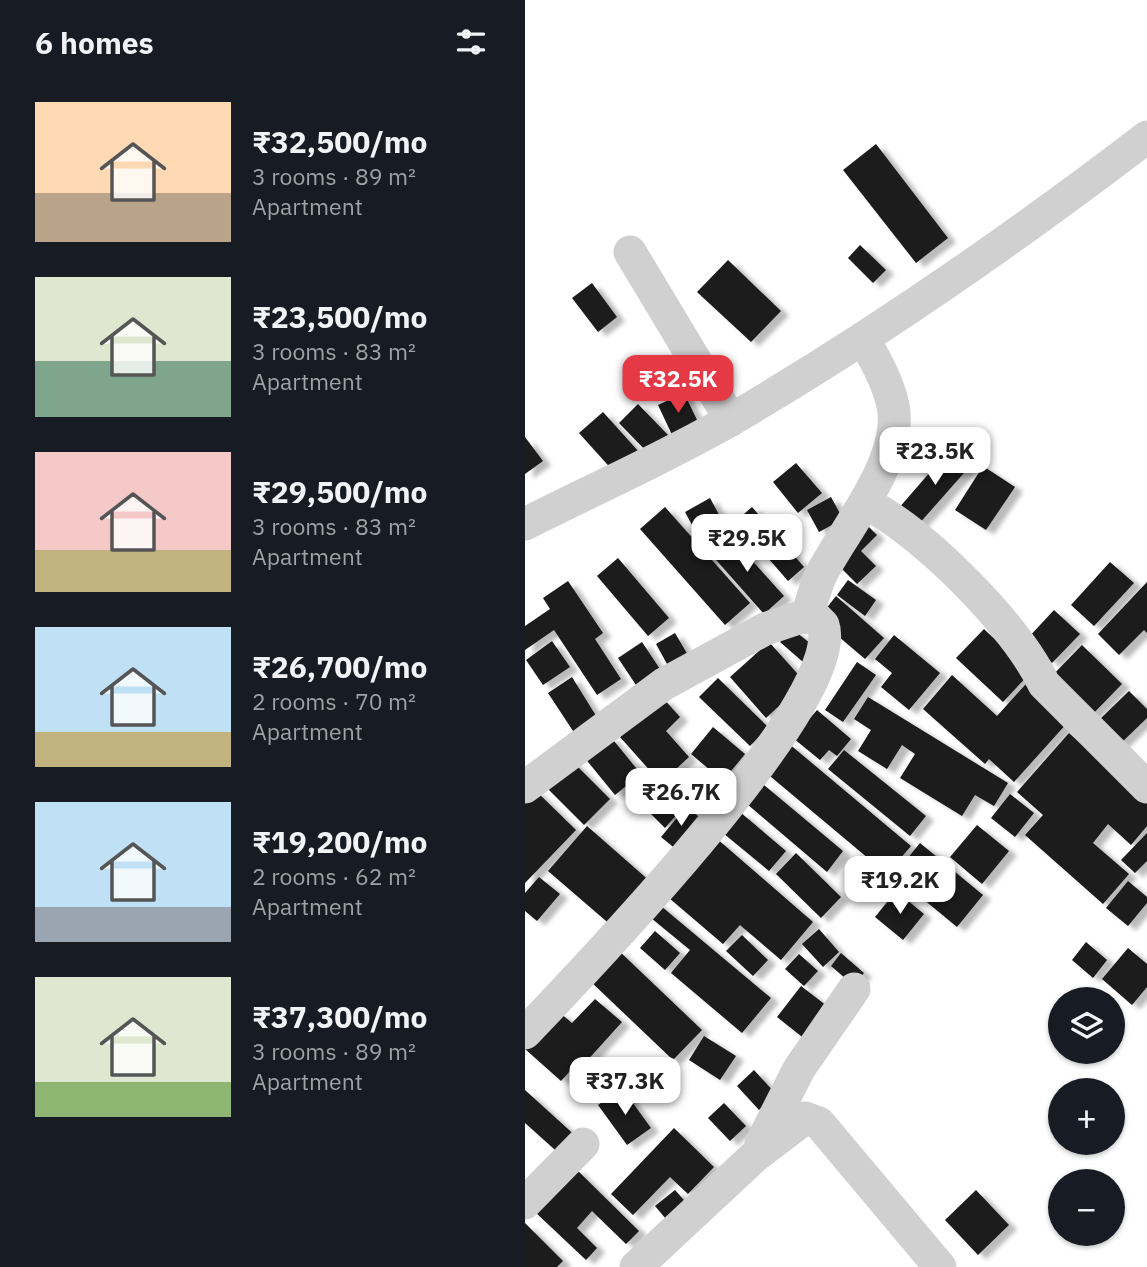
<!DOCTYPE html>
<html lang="en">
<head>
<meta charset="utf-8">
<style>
	:root { --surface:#171b24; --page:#242831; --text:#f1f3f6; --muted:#9ea1a6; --accent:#e63946 }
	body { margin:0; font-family:"IBM Plex Sans",sans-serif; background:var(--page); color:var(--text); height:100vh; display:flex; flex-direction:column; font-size:26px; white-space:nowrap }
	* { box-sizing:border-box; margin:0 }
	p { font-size:23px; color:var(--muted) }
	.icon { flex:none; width:38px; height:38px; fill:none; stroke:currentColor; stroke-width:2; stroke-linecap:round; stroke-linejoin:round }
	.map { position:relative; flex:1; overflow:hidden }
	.details { display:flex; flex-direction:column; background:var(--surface); width:525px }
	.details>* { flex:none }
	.controls { position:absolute; left:523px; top:987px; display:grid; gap:14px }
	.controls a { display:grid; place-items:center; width:77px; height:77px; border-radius:50%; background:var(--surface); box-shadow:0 2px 5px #0004; font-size:35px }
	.price { position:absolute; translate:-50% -60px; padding:0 16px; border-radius:14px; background:#fff; color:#222; font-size:23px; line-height:46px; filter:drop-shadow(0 2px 4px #0008) }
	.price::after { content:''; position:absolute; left:50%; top:42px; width:21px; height:16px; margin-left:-10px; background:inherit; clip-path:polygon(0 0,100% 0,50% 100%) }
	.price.current { background:var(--accent); color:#fff }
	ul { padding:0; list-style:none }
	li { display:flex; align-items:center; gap:21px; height:175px; padding:0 35px }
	li span { display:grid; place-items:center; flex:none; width:196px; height:140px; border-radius:0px; color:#555 }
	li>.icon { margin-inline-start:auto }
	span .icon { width:84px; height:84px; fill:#fffc; stroke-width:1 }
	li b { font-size:30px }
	h2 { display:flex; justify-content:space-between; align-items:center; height:84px; padding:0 35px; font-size:30px }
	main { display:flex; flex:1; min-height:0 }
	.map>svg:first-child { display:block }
</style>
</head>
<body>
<main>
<section class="details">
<h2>6 homes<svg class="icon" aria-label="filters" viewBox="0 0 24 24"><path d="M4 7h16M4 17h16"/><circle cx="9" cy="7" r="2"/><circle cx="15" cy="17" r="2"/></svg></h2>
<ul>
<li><span style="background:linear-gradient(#ffd9b3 65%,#b9a48a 0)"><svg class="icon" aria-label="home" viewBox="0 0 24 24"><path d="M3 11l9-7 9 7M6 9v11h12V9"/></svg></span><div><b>₹32,500/mo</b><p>3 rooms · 89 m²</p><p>Apartment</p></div></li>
<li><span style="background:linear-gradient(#dfe7d0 60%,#7fa58c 0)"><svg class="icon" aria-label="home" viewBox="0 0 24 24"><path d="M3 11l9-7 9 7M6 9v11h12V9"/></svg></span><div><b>₹23,500/mo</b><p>3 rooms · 83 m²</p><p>Apartment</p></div></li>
<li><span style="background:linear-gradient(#f6c9c9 70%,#c2b280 0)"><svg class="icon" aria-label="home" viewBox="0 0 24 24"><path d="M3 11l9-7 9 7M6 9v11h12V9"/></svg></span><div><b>₹29,500/mo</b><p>3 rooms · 83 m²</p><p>Apartment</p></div></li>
<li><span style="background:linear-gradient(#bfe0f5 75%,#c2b280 0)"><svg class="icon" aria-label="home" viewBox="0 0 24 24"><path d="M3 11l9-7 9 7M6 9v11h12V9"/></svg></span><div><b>₹26,700/mo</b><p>2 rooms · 70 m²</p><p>Apartment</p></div></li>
<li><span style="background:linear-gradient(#bfe0f5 75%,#9aa5b1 0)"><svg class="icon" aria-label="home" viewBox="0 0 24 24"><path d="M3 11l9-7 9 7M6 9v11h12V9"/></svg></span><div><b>₹19,200/mo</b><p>2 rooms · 62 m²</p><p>Apartment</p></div></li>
<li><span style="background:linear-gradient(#dfe7d0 75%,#8fb573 0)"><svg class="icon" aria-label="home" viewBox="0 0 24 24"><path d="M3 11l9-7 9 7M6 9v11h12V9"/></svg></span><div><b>₹37,300/mo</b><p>3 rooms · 89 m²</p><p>Apartment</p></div></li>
</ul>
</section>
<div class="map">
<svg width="622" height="1267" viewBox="0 0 622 1267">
	<defs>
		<filter id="shadow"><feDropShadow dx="8" dy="4.5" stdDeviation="2" flood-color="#0004"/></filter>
	</defs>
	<rect width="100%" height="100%" fill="#fff"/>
	<g fill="#1a1a1a" filter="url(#shadow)">
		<polygon points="351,144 423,238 391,263 318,170"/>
		<polygon points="335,245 361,270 348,283 323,258"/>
		<polygon points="203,260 256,311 226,342 172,292"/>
		<polygon points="67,283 92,317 73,332 47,298"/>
		<polygon points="159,393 174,424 148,437 133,405"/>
		<polygon points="113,404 143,435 124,454 94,423"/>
		<polygon points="78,412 114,452 90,473 54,433"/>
		<polygon points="0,437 18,461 0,474"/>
		<polygon points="426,448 446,465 393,525 373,509"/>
		<polygon points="271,463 297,493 273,513 248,482"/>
		<polygon points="458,466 490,487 461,530 430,510"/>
		<polygon points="306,497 318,519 294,532 282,510"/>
		<polygon points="185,498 198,522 173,536 160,512"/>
		<polygon points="140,507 225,603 200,625 115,529"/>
		<polygon points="227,507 279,567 263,581 211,521"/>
		<polygon points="342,525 352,535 336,551 351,566 332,584 308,560"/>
		<polygon points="204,535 259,596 239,614 184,552"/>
		<polygon points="93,558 144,618 123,636 72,576"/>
		<polygon points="585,562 609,583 569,626 546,605"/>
		<polygon points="323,580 351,600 340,616 312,595"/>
		<polygon points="43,581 78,633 70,639 96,679 72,695 29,630 0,650 0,626 25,609 18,598"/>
		<polygon points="622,582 622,633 619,630 594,655 573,634"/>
		<polygon points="311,596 359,638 340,659 293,619"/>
		<polygon points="529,610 555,634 527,663 502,639"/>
		<polygon points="267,629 290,647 278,662 255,642"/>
		<polygon points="459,629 505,673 478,702 431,658"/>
		<polygon points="150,633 167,662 147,673 131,644"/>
		<polygon points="369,635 415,673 384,710 356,687 367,673 350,659"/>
		<polygon points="27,641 45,667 18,685 1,660"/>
		<polygon points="117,642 137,672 113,688 93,658"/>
		<polygon points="244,642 280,682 241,718 205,677"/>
		<polygon points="557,645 597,684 563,719 523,680"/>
		<polygon points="332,662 351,675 318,722 300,710"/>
		<polygon points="427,675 472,716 501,684 543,722 489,782 464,759 460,764 398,709"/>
		<polygon points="47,677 73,719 50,734 23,693"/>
		<polygon points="193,678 243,727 225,746 174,697"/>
		<polygon points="604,691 622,709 622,718 594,745 572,722"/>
		<polygon points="343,697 483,783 469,806 450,795 437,816 375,778 390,754 377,745 362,769 333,751 346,730 329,719"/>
		<polygon points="138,698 155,717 141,731 164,757 136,783 95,737"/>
		<polygon points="292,710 326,739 312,756 304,750 295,760 268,738"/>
		<polygon points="188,727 220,754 198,781 166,754"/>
		<polygon points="544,733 622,802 622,826 606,845 583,824 568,843 604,874 578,904 500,835 518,815 492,792"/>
		<polygon points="85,736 116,774 90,795 59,757"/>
		<polygon points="263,743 386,846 362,874 239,771"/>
		<polygon points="319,750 401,816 385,836 303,769"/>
		<polygon points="46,760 85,799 59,825 21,787"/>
		<polygon points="161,774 186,793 172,810 148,790"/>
		<polygon points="239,785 318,851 302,872 222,804"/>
		<polygon points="9,789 51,830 0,883 0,799"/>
		<polygon points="144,791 160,805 140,828 125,813"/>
		<polygon points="485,794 509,813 490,837 466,818"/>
		<polygon points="161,807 177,819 152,850 136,837"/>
		<polygon points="215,812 261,851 244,871 198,833"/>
		<polygon points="452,825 484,851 457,884 425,857"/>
		<polygon points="62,826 127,883 88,927 23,871"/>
		<polygon points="622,833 622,861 610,873 596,860"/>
		<polygon points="191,838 288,922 256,960 215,925 198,944 137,892"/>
		<polygon points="395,843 458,895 432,927 369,875"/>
		<polygon points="271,853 316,897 296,918 251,874"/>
		<polygon points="14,877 35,894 12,921 0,911 0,893"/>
		<polygon points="603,881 622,897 622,903 603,926 581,908"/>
		<polygon points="371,891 399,914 378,940 350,917"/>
		<polygon points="130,901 246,998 217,1033 146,973 165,950 120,913"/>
		<polygon points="294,929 314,952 298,967 277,944"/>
		<polygon points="130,931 155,953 140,970 115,948"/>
		<polygon points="217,935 243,960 228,976 201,951"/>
		<polygon points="561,942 582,960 568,978 547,960"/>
		<polygon points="603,948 622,964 622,987 607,1005 577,979"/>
		<polygon points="92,949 177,1030 148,1060 63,979"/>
		<polygon points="316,953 339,973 328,985 306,966"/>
		<polygon points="274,954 293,971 279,986 260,969"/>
		<polygon points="276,986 311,1013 286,1044 252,1017"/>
		<polygon points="70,999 97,1022 60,1063 56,1059 36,1081 0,1049 34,1012 47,1023"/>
		<polygon points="179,1036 211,1056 195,1080 164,1060"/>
		<polygon points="229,1070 251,1094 234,1110 212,1086"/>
		<polygon points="97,1088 126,1128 102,1145 73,1105"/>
		<polygon points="0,1090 54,1139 38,1157 0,1123"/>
		<polygon points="199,1103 221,1126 205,1141 183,1118"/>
		<polygon points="149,1128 189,1167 163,1194 145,1177 108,1215 86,1194"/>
		<polygon points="50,1168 114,1231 101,1244 67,1211 52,1228 72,1248 61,1260 9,1211"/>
		<polygon points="150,1190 166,1208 146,1225 130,1206"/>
		<polygon points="451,1190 484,1225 453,1255 420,1220"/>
		<polygon points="0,1223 38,1261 32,1267 0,1267"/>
	</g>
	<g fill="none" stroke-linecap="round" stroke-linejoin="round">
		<g stroke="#d0d0d0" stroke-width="33">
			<polyline points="105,252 206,420"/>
			<path d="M 341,503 C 400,534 490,624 519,684 L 622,787"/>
			<path d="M 0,524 C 69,489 142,457 209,418 C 352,334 490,238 622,137"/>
			<path d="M 282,617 C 287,602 290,585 298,571 C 321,528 374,464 369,412 C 366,387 351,360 338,339"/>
			<path d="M 0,787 L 139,684 L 240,629 L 276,617 L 291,618 L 298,625 C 324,698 55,975 0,1033"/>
			<polyline points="236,1144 274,1069 329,989"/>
			<polyline points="0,1203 58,1144"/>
			<polyline points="111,1267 230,1156 280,1118 294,1123 415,1267"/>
		</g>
	</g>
</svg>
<div class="controls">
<a><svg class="icon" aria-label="layers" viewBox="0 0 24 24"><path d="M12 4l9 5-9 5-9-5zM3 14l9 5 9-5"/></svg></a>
<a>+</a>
<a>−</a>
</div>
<b class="price current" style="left:153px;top:415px">₹32.5K</b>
<b class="price" style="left:410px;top:487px">₹23.5K</b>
<b class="price" style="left:222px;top:574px">₹29.5K</b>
<b class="price" style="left:156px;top:828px">₹26.7K</b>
<b class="price" style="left:375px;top:916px">₹19.2K</b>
<b class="price" style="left:100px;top:1117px">₹37.3K</b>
</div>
</main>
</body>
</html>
